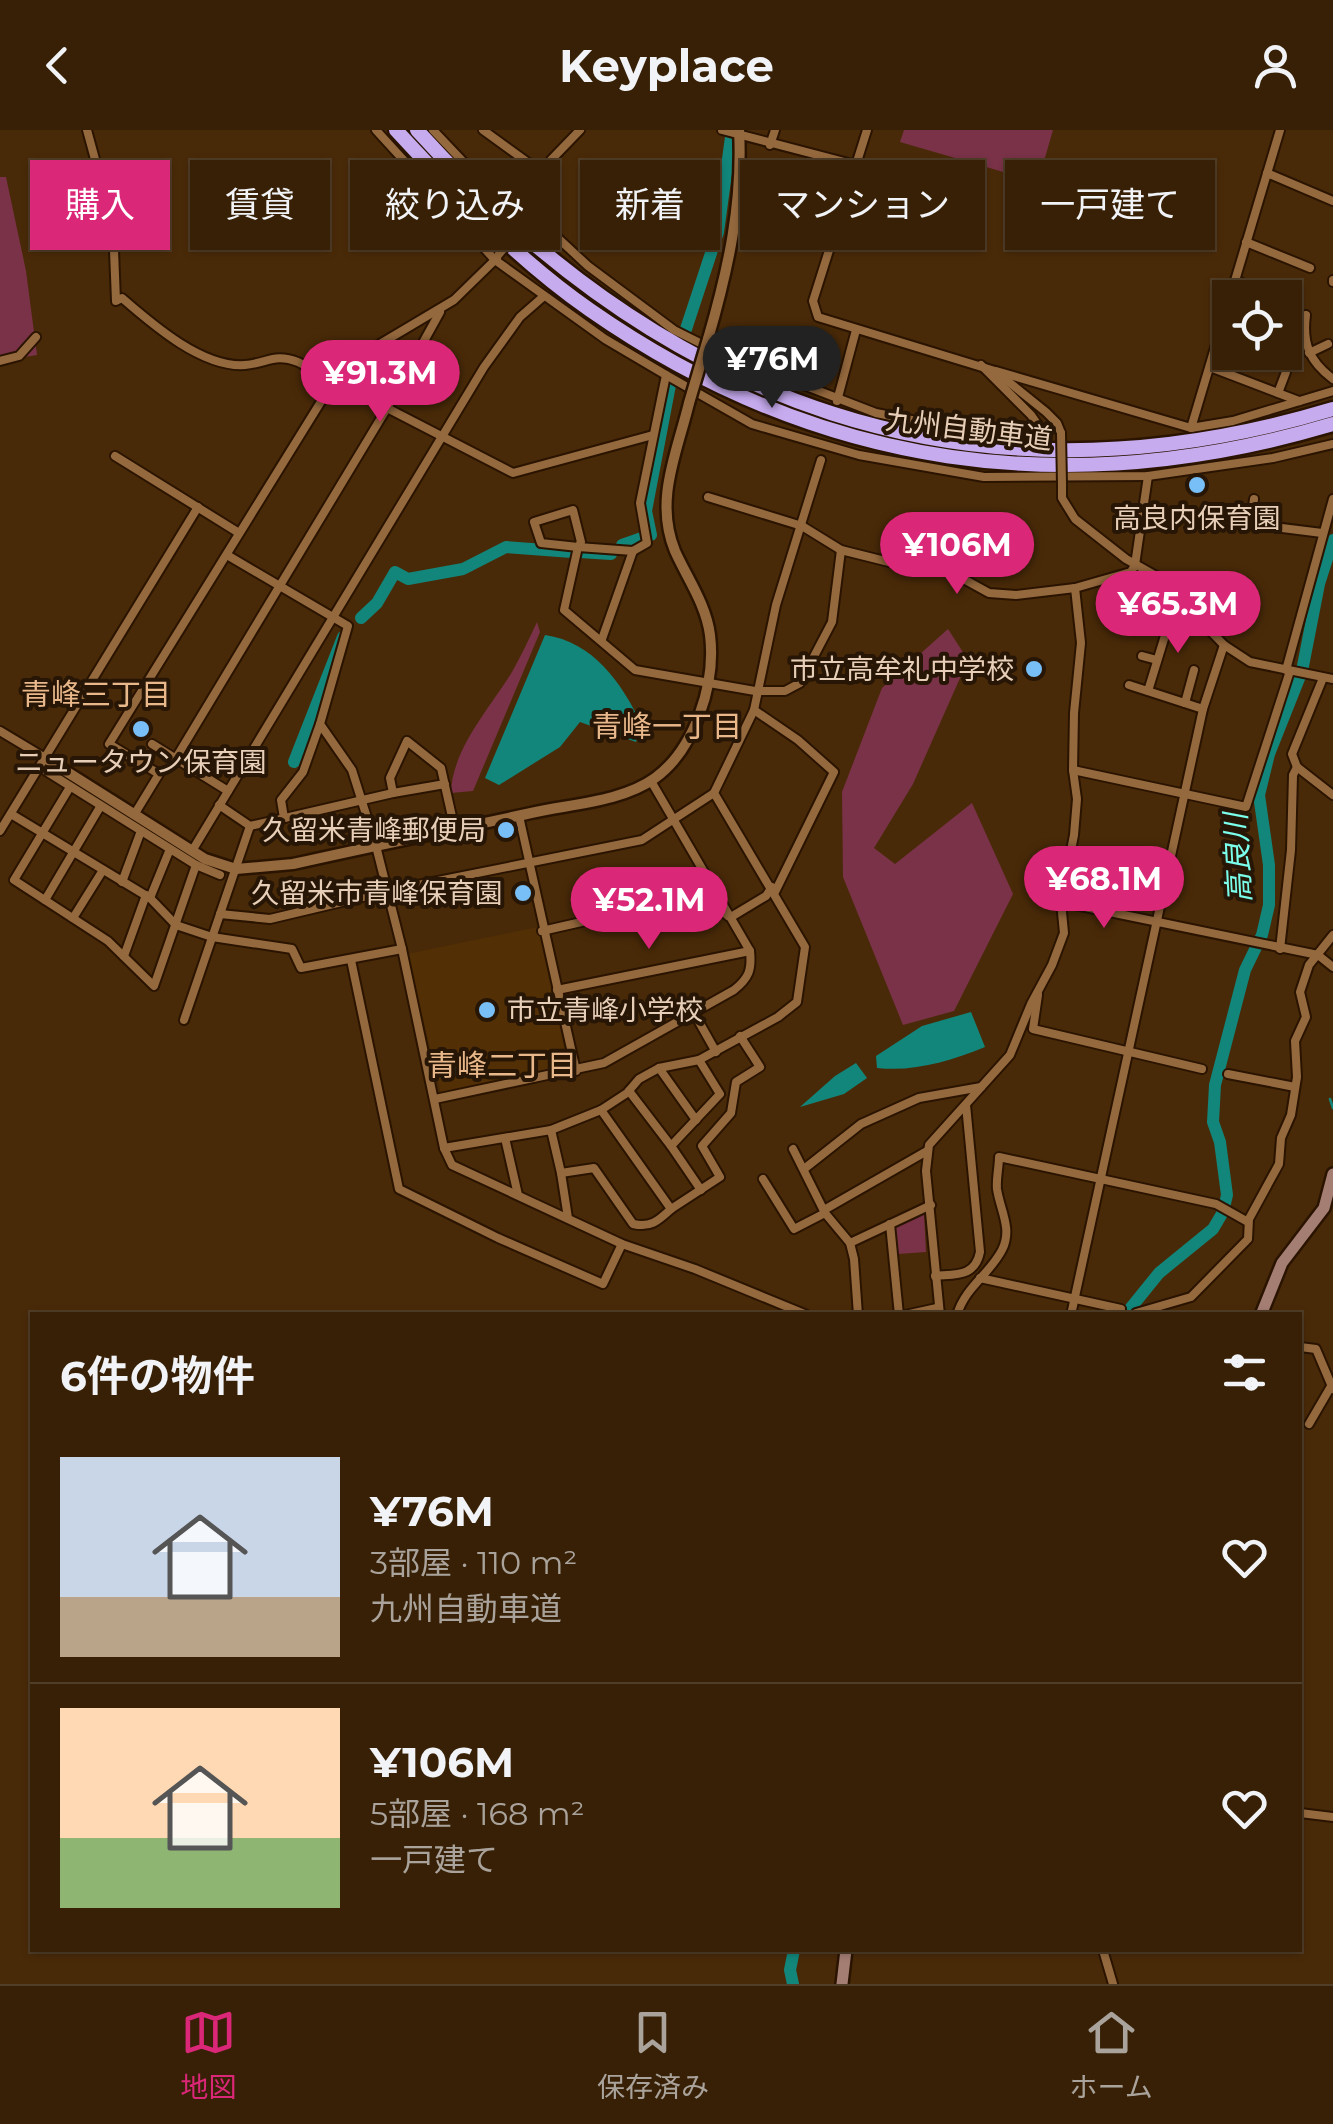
<!DOCTYPE html>
<html lang="ja">
<head>
<meta charset="utf-8">
<style>
	:root { --surface:#372006; --page:#3e2810; --text:#f1f3f6; --muted:#aaa39b; --line:#513e28; --accent:#db2777 }
	body { margin:0; font-family:Montserrat,"Noto Sans JP",sans-serif; background:var(--page); color:var(--text); height:100vh; display:flex; flex-direction:column; font-size:38px; white-space:nowrap }
	* { box-sizing:border-box; margin:0 }
	p { font-size:32px; color:var(--muted) }
	.icon { flex:none; width:55px; height:55px; fill:none; stroke:currentColor; stroke-width:2; stroke-linecap:round; stroke-linejoin:round }
	.map { position:relative; flex:1; overflow:hidden }
	.panel { position:absolute; left:30px; top:1182px; width:1272px; height:640px; display:flex; flex-direction:column; background:var(--surface); border-radius:0px; box-shadow:0 2px 8px #0004,0 0 0 2px var(--line) }
	.panel>* { flex:none }
	.top-card { position:absolute; left:30px; top:30px; width:1275px; height:90px; display:flex; gap:20px }
	.buttons { position:absolute; left:1212px; top:150px; display:grid; gap:20px }
	.buttons a { display:grid; place-items:center; width:90px; height:90px; border-radius:0px; background:var(--surface); box-shadow:0 2px 8px #0004,0 0 0 2px var(--line); font-size:50px }
	.price { position:absolute; translate:-50% -85px; padding:0 22px; border-radius:35px; background:var(--accent); color:#fff; font-size:32px; line-height:65px; filter:drop-shadow(0 2px 5px #0008) }
	.price::after { content:''; position:absolute; left:50%; top:60px; width:30px; height:22px; margin-left:-15px; background:inherit; clip-path:polygon(0 0,100% 0,50% 100%) }
	.price.active { background:#222; color:#fff }
	ul { padding:0; list-style:none }
	li { display:flex; align-items:center; gap:30px; height:250px; padding:0 30px }
	li+li { border-top:2px solid var(--line) }
	li span { display:grid; place-items:center; flex:none; width:280px; height:200px; border-radius:0px; color:#555 }
	li>.icon { margin-inline-start:auto }
	span .icon { width:120px; height:120px; fill:#fffc; stroke-width:1 }
	li b { font-size:42px }
	h2 { display:flex; justify-content:space-between; align-items:center; height:120px; padding:0 30px; font-size:42px }
	.chip { padding:0 35px; border-radius:0px; background:var(--surface); box-shadow:0 2px 8px #0004,0 0 0 2px var(--line); font-size:35px; line-height:90px }
	.chip.active { background:var(--accent); color:#fff }
	header { display:flex; justify-content:space-between; align-items:center; height:130px; padding:0 30px; background:var(--surface); font-size:45px; font-weight:700 }
	.tab-bar { display:flex; justify-content:space-around; align-items:center; height:140px; border-top:2px solid var(--line); background:var(--surface); font-size:28px; color:var(--muted) }
	.tab-bar a { display:grid; justify-items:center; gap:5px }
	.tab-bar .active { color:var(--accent) }
	.map>svg:first-child { display:block }
</style>
</head>
<body>
<header><svg class="icon" aria-label="back" viewBox="0 0 24 24"><path d="M15 5l-7 7 7 7"/></svg>Keyplace<svg class="icon" aria-label="person" viewBox="0 0 24 24"><circle cx="12" cy="8" r="4"/><path d="M4 21q1-7 8-7t8 7"/></svg></header>
<div class="map">
<svg width="1333" height="1854" viewBox="0 0 1333 1854">
	<rect width="100%" height="100%" fill="#492a08"/>
	<polygon fill="#532f05" points="538,797 568,935 441,963 407,824"/>
	<g fill="#793248">
		<polygon points="904,0 1053,0 1038,52 900,12"/>
		<polygon points="0,47 6,47 26,141 37,225 0,231"/>
		<path d="M 537,492 L 540,502 L 473,661 L 451,663 C 452,619 490,578 512,542 C 521,526 529,509 537,492 Z"/>
		<polygon points="948,499 968,530 913,654 874,718 895,734 972,673 1013,764 954,881 903,895 843,747 842,662 882,558"/>
		<polygon points="924,1083 926,1122 898,1124 895,1098"/>
	</g>
	<g fill="#12867a">
		<path d="M 545,505 C 593,512 621,552 641,593 L 636,612 L 580,592 L 560,617 L 499,655 L 485,648 Z"/>
		<path d="M 971,882 L 985,917 C 950,931 915,942 877,938 L 876,926 L 922,896 Z"/>
		<polygon points="463,927 467,941 440,948 436,934"/>
		<polygon points="856,933 867,948 844,964 800,977 835,946"/>
	</g>
	<g fill="none" stroke-linecap="round" stroke-linejoin="round">
		<polyline stroke="#12867a" stroke-width="2.5" points="1330,969 1333,978"/>
		<g stroke="#12867a" stroke-width="12">
			<polyline points="686,199 718,102 731,7 735,0"/>
			<polyline points="651,405 646,381 670,255"/>
			<polyline points="622,415 642,408"/>
			<polyline points="580,422 611,424"/>
			<polyline points="361,488 377,473 395,442 408,449 463,439 506,417 572,422"/>
			<polyline points="294,632 343,507"/>
			<polyline points="1125,1185 1159,1143 1213,1099 1223,1082 1227,1065 1220,1012 1213,992 1215,955 1245,840 1262,805 1269,775 1269,735 1259,665 1269,624 1302,541 1319,454 1333,410"/>
			<polyline points="793,1854 790,1840 794,1820"/>
		</g>
		<defs>
			<g id="minor">
				<path d="M 87,0 L 113,95 L 116,171 L 122,168 C 152,194 202,238 245,235 C 268,233 274,223 298,232 L 513,343 L 653,305"/>
				<polyline points="376,0 495,130 605,209 666,245 640,373 647,413 633,421 578,417 564,480 635,540 755,561 785,561 800,553 832,492 841,420"/>
				<polyline points="433,0 470,39 533,85 588,136 674,200 718,222 876,283 972,302 1037,306 1038,295 1031,285 981,235"/>
				<polyline points="483,0 556,53"/>
				<polyline points="722,0 856,35"/>
				<polyline points="867,0 813,171 818,187 995,241 1046,282 1057,293 1061,303"/>
				<polyline points="770,15 775,0"/>
				<polyline points="1267,43 1333,71"/>
				<polyline points="533,86 556,53 551,30 580,0"/>
				<polyline points="1246,112 1310,138"/>
				<polyline points="1235,150 1277,168"/>
				<polyline points="1333,150 1333,152"/>
				<polyline points="1285,171 1296,175"/>
				<path d="M 1306,185 C 1302,214 1310,232 1333,249"/>
				<polyline points="1309,223 1328,214"/>
				<polyline points="0,231 19,226 36,207"/>
				<polyline points="1210,237 1299,271"/>
				<polyline points="996,241 1191,298 1233,291 1333,261"/>
				<polyline points="666,245 752,294 859,325 984,347 1148,346 1273,328 1333,314"/>
				<polyline points="1278,263 1286,242 1281,222"/>
				<polyline points="837,271 856,200"/>
				<polyline points="1191,298 1280,0"/>
				<polyline points="115,326 239,403"/>
				<polyline points="1062,354 1062,368 1075,389 1126,429 1158,447 1224,515 1250,532 1333,549"/>
				<polyline points="708,367 802,396 841,420 897,434 949,441 989,463 1016,465 1075,458 1131,442 1135,435 1148,346"/>
				<polyline points="1254,369 1251,394 1322,403"/>
				<polygon points="573,380 581,412 578,417 541,413 534,392"/>
				<polyline points="227,425 348,496 320,594 352,640 376,716 402,819 444,1018 452,1035 622,1114 695,1139 807,1185"/>
				<polyline points="1126,444 1151,470 1175,473"/>
				<polyline points="1196,488 1207,453"/>
				<polyline points="602,509 633,421"/>
				<polyline points="1142,526 1157,530"/>
				<polyline points="1286,540 1333,369"/>
				<polyline points="1323,548 1292,624 1297,637 1333,665"/>
				<polyline points="1129,555 1203,579"/>
				<polyline points="1148,561 1175,473 1179,470"/>
				<polyline points="1185,573 1194,540"/>
				<polyline points="754,580 798,610 834,642 775,762"/>
				<polyline points="0,601 45,628"/>
				<polyline points="152,614 228,661"/>
				<polyline points="176,628 387,278 440,182"/>
				<polyline points="1073,640 1246,677 1290,541"/>
				<polyline points="46,641 196,735 220,745"/>
				<polyline points="445,654 393,663 390,648 407,611 441,638 455,700"/>
				<polyline points="70,657 14,750 108,811 154,856 196,735"/>
				<polyline points="219,675 250,696 393,663"/>
				<polyline points="11,684 150,768 176,795 212,807 292,819 301,838 402,819"/>
				<polyline points="134,685 159,644 109,614 343,236 454,170 497,128"/>
				<polyline points="519,686 576,941"/>
				<polyline points="284,688 281,670 303,642 320,594"/>
				<polyline points="0,701 198,377"/>
				<polyline points="192,721 484,237 520,187 544,166"/>
				<polyline points="122,752 141,701"/>
				<polyline points="150,768 170,719"/>
				<polyline points="45,770 100,677"/>
				<polyline points="1061,772 1318,825 1333,837"/>
				<polyline points="220,784 270,789 388,761 642,710 714,663 754,580 776,475 821,330"/>
				<polyline points="731,787 766,766 772,757"/>
				<polyline points="73,788 103,740"/>
				<polyline points="542,801 704,764 728,786"/>
				<polyline points="1280,819 1291,720 1293,645 1297,637"/>
				<polyline points="124,826 146,765"/>
				<polyline points="351,830 399,1059 498,1108 603,1154 622,1114"/>
				<polyline points="557,860 750,821"/>
				<polyline points="1038,865 1033,899 1202,939"/>
				<polyline points="694,883 716,922"/>
				<polyline points="184,890 250,696"/>
				<polyline points="699,930 720,964 671,1016 701,1060"/>
				<polyline points="659,938 696,990"/>
				<polyline points="1228,944 1295,957"/>
				<polyline points="629,961 671,1016"/>
				<path d="M 435,969 L 604,933 L 734,860 C 749,848 752,840 750,821 L 651,651"/>
				<polyline points="601,980 671,1079 720,1047 702,1016 731,983 736,952 760,937 740,906"/>
				<path d="M 551,1000 L 561,1043 L 594,1038 L 633,1094 C 651,1098 658,1091 671,1079"/>
				<polyline points="505,1008 518,1065"/>
				<polyline points="444,1018 551,1000 601,980 627,963 639,949 659,938 699,930 778,887 797,872 805,817 714,663"/>
				<polyline points="793,1019 825,1083 850,1113 854,1129 858,1185"/>
				<polyline points="804,1039 861,994 919,968 981,957"/>
				<polyline points="561,1043 568,1088"/>
				<polyline points="763,1049 794,1099 825,1083"/>
				<polyline points="824,1080 927,1021"/>
				<polyline points="890,1094 899,1185"/>
				<polyline points="850,1113 931,1075"/>
				<path d="M 935,1146 C 956,1144 975,1147 980,1122 L 966,975"/>
				<polyline points="980,1148 1121,1179"/>
				<polyline points="1136,1183 1191,1167 1248,1109 1249,1089 1279,1034 1281,1008 1291,985 1297,947 1295,911 1306,887 1300,862 1309,835 1333,805"/>
				<polyline points="905,1185 937,1178"/>
				<polyline points="940,1185 926,1041 929,1015 1010,925 1031,874 1052,835 1064,803 1061,772 1074,705 1077,669 1073,640 1074,583 1081,513 1075,458"/>
				<path d="M 957,1185 C 965,1157 989,1145 1002,1120 C 1013,1099 1000,1080 997,1059 C 996,1049 999,1037 999,1027 L 1216,1074 L 1248,1092"/>
				<polyline points="1071,1185 1203,579 1224,515"/>
				<polyline points="1300,1217 1316,1219 1333,1259"/>
				<polyline points="1309,1294 1330,1258"/>
				<polyline points="1300,1683 1333,1687"/>
				<polyline points="1103,1820 1113,1854"/>
			</g>
			<g id="tertiary">
				<path d="M 708,209 C 728,140 743,73 739,0"/>
				<path d="M 45,628 L 205,729 L 236,739 L 293,734 C 373,716 452,700 531,683 C 570,674 622,672 655,648 C 695,619 716,553 710,505 C 706,474 687,448 675,421 C 654,370 677,323 689,273"/>
			</g>
			<g id="secondary">
				<polyline points="1261,1185 1282,1133 1324,1078 1333,1044"/>
				<polyline points="842,1854 846,1820"/>
			</g>
			<g id="motorway">
				<path d="M 396,0 C 456,65 518,130 590,180 C 818,339 1068,373 1333,294"/>
				<path d="M 417,0 C 665,275 971,388 1333,279"/>
			</g>
		</defs>
		<use href="#minor" stroke="#2a1400" stroke-width="12"/>
		<use href="#tertiary" stroke="#2a1400" stroke-width="15"/>
		<use href="#secondary" stroke="#2a1400" stroke-width="16"/>
		<use href="#motorway" stroke="#2a1400" stroke-width="19"/>
		<use href="#minor" stroke="#95693e" stroke-width="8"/>
		<use href="#tertiary" stroke="#95693e" stroke-width="10"/>
		<use href="#secondary" stroke="#a47d73" stroke-width="11"/>
		<use href="#motorway" stroke="#c7abef" stroke-width="14"/>
		<defs>
			<g id="minor-bridge">
				<polyline points="499,124 526,93"/>
				<polyline points="1061,303 1062,354"/>
			</g>
			<polyline id="tertiary-bridge" points="689,273 708,209"/>
		</defs>
		<use href="#minor-bridge" stroke="#2a1400" stroke-width="12" stroke-linecap="butt"/>
		<use href="#tertiary-bridge" stroke="#2a1400" stroke-width="15" stroke-linecap="butt"/>
		<use href="#minor-bridge" stroke="#95693e" stroke-width="8"/>
		<use href="#tertiary-bridge" stroke="#95693e" stroke-width="10"/>
	</g>
	<g fill="#78bff7" stroke="#271605" stroke-width="4">
		<circle cx="1197" cy="355" r="10"/>
		<circle cx="1034" cy="539" r="10"/>
		<circle cx="141" cy="599" r="10"/>
		<circle cx="506" cy="700" r="10"/>
		<circle cx="523" cy="763" r="10"/>
		<circle cx="487" cy="880" r="10"/>
	</g>
	<g text-anchor="middle" stroke-width="8" stroke-linejoin="round" paint-order="stroke">
		<g font-size="28" fill="#e7ceb8" stroke="#271605">
			<text transform="translate(969 299) rotate(7)" y="10">九州自動車道</text>
		</g>
		<g font-size="28" fill="#e7ceb8" stroke="#271605" text-anchor="end">
			<text x="1197" y="398" text-anchor="middle">高良内保育園</text>
			<text x="1014" y="549">市立高牟礼中学校</text>
			<text x="141" y="642" text-anchor="middle">ニュータウン保育園</text>
			<text x="486" y="710">久留米青峰郵便局</text>
			<text x="503" y="773">久留米市青峰保育園</text>
			<text x="507" y="890" text-anchor="start">市立青峰小学校</text>
		</g>
		<g font-size="30" fill="#e8b78a" stroke="#271605">
			<text x="96" y="575">青峰三丁目</text>
			<text x="667" y="607">青峰一丁目</text>
			<text x="502" y="946">青峰二丁目</text>
		</g>
		<g font-size="30" font-style="italic" fill="#7bffec" stroke="#271605">
			<text transform="translate(1238 728) rotate(-93)" y="10">高良川</text>
		</g>
	</g>
</svg>
<div class="buttons">
<a><svg class="icon" aria-label="locate" viewBox="0 0 24 24"><circle cx="12" cy="12" r="6"/><path d="M12 2v4M12 18v4M2 12h4M18 12h4"/></svg></a>
</div>
<b class="price active" style="left:772px;top:281px">¥76M</b>
<b class="price" style="left:380px;top:295px">¥91.3M</b>
<b class="price" style="left:957px;top:467px">¥106M</b>
<b class="price" style="left:1178px;top:526px">¥65.3M</b>
<b class="price" style="left:1104px;top:801px">¥68.1M</b>
<b class="price" style="left:649px;top:822px">¥52.1M</b>
<div class="top-card">
<a class="chip active">購入</a>
<a class="chip">賃貸</a>
<a class="chip">絞り込み</a>
<a class="chip">新着</a>
<a class="chip">マンション</a>
<a class="chip">一戸建て</a>
</div>
<section class="panel">
<h2>6件の物件<svg class="icon" aria-label="filters" viewBox="0 0 24 24"><path d="M4 7h16M4 17h16"/><circle cx="9" cy="7" r="2"/><circle cx="15" cy="17" r="2"/></svg></h2>
<ul>
<li><span style="background:linear-gradient(#c9d6e8 70%,#b9a48a 0)"><svg class="icon" aria-label="home" viewBox="0 0 24 24"><path d="M3 11l9-7 9 7M6 9v11h12V9"/></svg></span><div><b>¥76M</b><p>3部屋 · 110 m²</p><p>九州自動車道</p></div><svg class="icon" aria-label="heart" viewBox="0 0 24 24"><path d="M12 20l-8-8c-3-5 5-10 8-4 3-6 11-1 8 4z"/></svg></li>
<li><span style="background:linear-gradient(#ffd9b3 65%,#8fb573 0)"><svg class="icon" aria-label="home" viewBox="0 0 24 24"><path d="M3 11l9-7 9 7M6 9v11h12V9"/></svg></span><div><b>¥106M</b><p>5部屋 · 168 m²</p><p>一戸建て</p></div><svg class="icon" aria-label="heart" viewBox="0 0 24 24"><path d="M12 20l-8-8c-3-5 5-10 8-4 3-6 11-1 8 4z"/></svg></li>
</ul>
</section>
</div>
<nav class="tab-bar">
<a class="active"><svg class="icon" aria-label="map" viewBox="0 0 24 24"><path d="M3 6l6-2 6 2 6-2v14l-6 2-6-2-6 2zM9 4v14M15 6v14"/></svg>地図</a>
<a><svg class="icon" aria-label="saved" viewBox="0 0 24 24"><path d="M7 4h10v16l-5-4-5 4z"/></svg>保存済み</a>
<a><svg class="icon" aria-label="home" viewBox="0 0 24 24"><path d="M3 11l9-7 9 7M6 9v11h12V9"/></svg>ホーム</a>
</nav>
</body>
</html>
